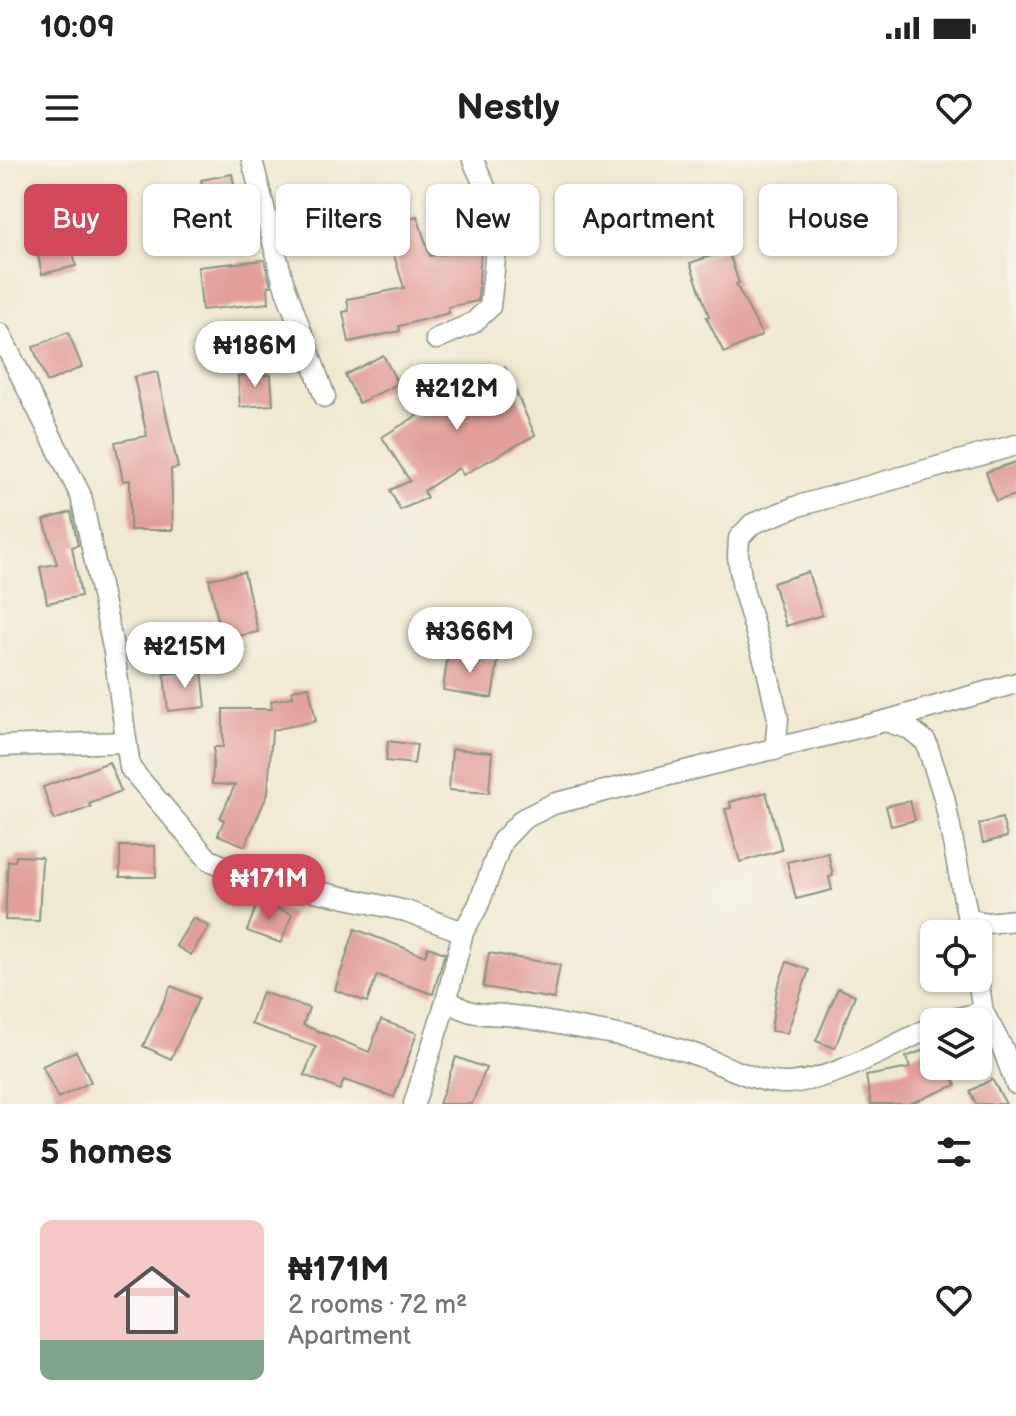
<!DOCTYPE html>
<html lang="en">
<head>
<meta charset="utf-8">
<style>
	:root { --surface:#fff; --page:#f6f6f6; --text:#222; --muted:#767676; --line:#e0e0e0; --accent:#d1495b }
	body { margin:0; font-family:"Balsamiq Sans",sans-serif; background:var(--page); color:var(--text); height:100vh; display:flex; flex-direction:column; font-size:30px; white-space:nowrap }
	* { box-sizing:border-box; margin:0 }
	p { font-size:26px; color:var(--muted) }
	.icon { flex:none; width:44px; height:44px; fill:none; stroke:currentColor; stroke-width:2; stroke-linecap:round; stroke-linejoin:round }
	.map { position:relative; height:944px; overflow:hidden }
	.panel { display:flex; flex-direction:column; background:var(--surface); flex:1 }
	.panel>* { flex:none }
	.guide { position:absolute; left:24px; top:24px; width:968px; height:72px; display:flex; gap:16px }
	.buttons { position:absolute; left:920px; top:760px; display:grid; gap:16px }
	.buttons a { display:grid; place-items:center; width:72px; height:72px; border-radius:12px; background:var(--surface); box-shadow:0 2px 6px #0004; font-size:40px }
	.price { position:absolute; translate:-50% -68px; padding:0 18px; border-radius:28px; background:#fff; color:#222; font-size:26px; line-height:52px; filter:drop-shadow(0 2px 4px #0008) }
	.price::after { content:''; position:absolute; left:50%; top:48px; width:24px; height:18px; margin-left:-12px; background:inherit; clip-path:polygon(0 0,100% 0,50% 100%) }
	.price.selected { background:var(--accent); color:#fff }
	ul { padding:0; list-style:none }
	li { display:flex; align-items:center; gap:24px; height:200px; padding:0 40px }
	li+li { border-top:2px solid var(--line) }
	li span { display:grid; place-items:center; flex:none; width:224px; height:160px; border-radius:12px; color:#555 }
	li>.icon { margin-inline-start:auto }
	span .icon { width:96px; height:96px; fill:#fffc; stroke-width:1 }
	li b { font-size:34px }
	h2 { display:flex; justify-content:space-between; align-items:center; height:96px; padding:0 40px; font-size:34px }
	.chip { padding:0 28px; border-radius:12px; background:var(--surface); box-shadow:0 2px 6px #0004; font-size:28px; line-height:72px }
	.chip.selected { background:var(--accent); color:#fff }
	.status { display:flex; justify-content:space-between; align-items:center; height:56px; padding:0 40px; background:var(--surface); direction:ltr }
	.status svg { height:22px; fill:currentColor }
	header { display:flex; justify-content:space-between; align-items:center; height:104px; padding:0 40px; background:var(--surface); font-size:36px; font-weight:800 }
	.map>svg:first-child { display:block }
</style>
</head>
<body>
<div class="status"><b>10:09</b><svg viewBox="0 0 49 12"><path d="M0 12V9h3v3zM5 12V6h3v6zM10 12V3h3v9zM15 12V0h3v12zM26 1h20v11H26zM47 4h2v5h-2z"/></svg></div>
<header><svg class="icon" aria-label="menu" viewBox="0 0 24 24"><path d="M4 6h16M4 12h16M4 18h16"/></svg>Nestly<svg class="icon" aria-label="heart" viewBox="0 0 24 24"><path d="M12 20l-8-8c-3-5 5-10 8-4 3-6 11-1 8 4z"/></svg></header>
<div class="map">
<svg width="1016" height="944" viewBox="0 0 1016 944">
	<rect width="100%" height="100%" fill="#f7f3e8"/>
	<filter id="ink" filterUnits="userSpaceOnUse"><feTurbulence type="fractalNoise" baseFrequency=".0125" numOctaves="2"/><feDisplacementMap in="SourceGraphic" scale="16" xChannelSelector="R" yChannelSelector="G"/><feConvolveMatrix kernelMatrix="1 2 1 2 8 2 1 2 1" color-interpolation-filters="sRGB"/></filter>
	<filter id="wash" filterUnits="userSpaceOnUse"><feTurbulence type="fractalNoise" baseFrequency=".006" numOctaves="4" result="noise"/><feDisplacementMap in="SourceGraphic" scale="32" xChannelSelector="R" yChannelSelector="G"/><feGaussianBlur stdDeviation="1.8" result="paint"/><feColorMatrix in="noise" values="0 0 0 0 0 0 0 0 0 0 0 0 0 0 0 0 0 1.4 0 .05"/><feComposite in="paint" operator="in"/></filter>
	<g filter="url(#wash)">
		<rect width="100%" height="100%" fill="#f0e9d2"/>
		<g id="blocks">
			<g fill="#e29f9a">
				<polygon points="232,14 239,51 208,57 201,20"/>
				<polygon points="64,50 76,106 42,114 30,58"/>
				<polygon points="417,56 430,96 481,89 478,141 448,147 449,153 399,166 400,171 349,182 343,152 349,151 347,139 404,128 385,66"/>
				<polygon points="728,90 739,123 736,124 762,175 724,193 706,157 709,156 690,103"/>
				<polygon points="264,100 271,126 268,126 269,143 202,150 198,107"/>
				<polygon points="68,172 82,207 47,222 33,187"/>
				<polygon points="383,195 398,224 359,243 345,215"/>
				<polygon points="505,207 535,275 463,315 459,308 424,331 427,338 400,350 390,330 410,321 382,277 423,252 414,238 450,216 456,227"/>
				<polygon points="263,208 264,215 271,215 273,245 240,247 238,216 243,216 242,210"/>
				<polygon points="157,212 178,308 171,309 173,370 130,370 130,320 123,321 115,282 147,276 134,217"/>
				<polygon points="1016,302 1016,335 996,341 986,312"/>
				<polygon points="71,352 78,385 72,387 81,436 47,443 40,407 57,404 44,360"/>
				<polygon points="244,412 258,472 222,479 209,419"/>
				<polygon points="808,412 822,455 786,466 773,423"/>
				<polygon points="448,492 498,500 492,538 443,530"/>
				<polygon points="202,510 206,547 168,551 164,514"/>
				<polygon points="309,527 316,561 272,570 268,633 245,686 218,675 224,660 220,658 235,625 212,624 214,587 223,587 223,549 272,549 271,541 293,537 292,530"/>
				<polygon points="388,581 417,585 414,604 386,601"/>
				<polygon points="452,589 492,592 489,633 449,630"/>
				<polygon points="109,602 121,631 89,644 91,647 54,660 43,627"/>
				<polygon points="766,632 782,690 740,702 725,649 731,648 730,642"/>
				<polygon points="910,641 915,660 891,666 886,646"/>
				<polygon points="1002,658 1007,677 983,683 979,664"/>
				<polygon points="120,686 155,686 156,717 120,717"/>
				<polygon points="828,693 833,716 829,717 832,730 796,739 787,702"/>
				<polygon points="16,696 42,697 39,761 5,760 8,701 15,701"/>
				<polygon points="258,741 292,754 281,783 247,771"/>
				<polygon points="193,758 209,766 191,795 176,786"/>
				<polygon points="355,769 425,796 428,787 445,793 433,834 377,815 367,842 335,830"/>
				<polygon points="489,793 560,805 554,839 483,827"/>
				<polygon points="787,802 809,810 787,873 771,871 777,828"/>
				<polygon points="171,826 199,838 171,899 143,886"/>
				<polygon points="838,828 855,835 835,888 816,881"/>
				<polygon points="262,832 309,848 303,865 369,892 381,860 417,873 394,937 344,920 340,930 304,915 316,887 251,864"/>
				<polygon points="934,886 934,906 948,906 956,925 909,944 871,944 866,916 910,908 906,897"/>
				<polygon points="76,891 91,922 58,938 42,906"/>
				<polygon points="456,897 486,908 472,944 439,944"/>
				<polygon points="992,919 1006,944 976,944 970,931"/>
			</g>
		</g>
	</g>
	<g filter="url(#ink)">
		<use href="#blocks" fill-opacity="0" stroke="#889383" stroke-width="2"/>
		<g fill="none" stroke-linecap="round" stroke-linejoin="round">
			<defs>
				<g id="street">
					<polyline points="252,0 283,121 325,237"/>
					<polyline points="0,174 81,336 114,492 130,608 209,700 251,717 406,751 463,772"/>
					<path d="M 436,179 L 473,163 L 490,147 C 493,118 498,88 494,59 C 492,38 481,19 473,0"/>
					<polyline points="885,561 910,569 926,582 944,637 971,774"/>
					<polyline points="0,586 126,582"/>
					<polyline points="775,590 778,558 767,510 743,429 738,397 739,378 752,364 798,346 1016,285"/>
					<polyline points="969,759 987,763 1016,760"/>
					<polyline points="978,818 983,852 1003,889 1016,924"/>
					<path d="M 447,838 C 472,861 491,851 521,857 C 557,864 593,870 629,877 C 648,881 669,886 688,892 C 717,901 756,924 787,923 C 835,920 891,886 934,866"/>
					<polyline points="942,862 983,852"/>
					<polyline points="414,944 447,838 463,772 478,746 502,681 523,659 553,644 885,561 1016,523"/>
				</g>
			</defs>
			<use href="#street" stroke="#889383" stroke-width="23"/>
			<use href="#street" stroke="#fff" stroke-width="20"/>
		</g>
	</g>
</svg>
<div class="buttons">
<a><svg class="icon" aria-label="locate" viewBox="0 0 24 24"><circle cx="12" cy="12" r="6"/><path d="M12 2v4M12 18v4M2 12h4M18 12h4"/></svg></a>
<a><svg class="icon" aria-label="layers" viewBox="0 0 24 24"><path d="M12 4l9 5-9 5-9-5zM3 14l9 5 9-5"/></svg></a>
</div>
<b class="price" style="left:255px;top:229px">₦186M</b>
<b class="price" style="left:457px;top:272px">₦212M</b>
<b class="price" style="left:470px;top:515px">₦366M</b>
<b class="price" style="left:185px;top:530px">₦215M</b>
<b class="price selected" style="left:269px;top:762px">₦171M</b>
<div class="guide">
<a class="chip selected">Buy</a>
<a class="chip">Rent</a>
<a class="chip">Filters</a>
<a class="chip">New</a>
<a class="chip">Apartment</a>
<a class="chip">House</a>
</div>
</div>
<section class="panel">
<h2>5 homes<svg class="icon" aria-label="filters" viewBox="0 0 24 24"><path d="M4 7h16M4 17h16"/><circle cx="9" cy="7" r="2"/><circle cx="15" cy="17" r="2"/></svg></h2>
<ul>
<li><span style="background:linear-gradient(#f6c9c9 75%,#7fa58c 0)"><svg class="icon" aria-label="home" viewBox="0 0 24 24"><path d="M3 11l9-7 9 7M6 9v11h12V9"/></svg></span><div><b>₦171M</b><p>2 rooms · 72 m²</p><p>Apartment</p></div><svg class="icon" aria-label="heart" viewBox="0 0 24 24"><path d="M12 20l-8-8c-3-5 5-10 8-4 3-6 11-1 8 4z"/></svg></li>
</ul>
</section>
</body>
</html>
